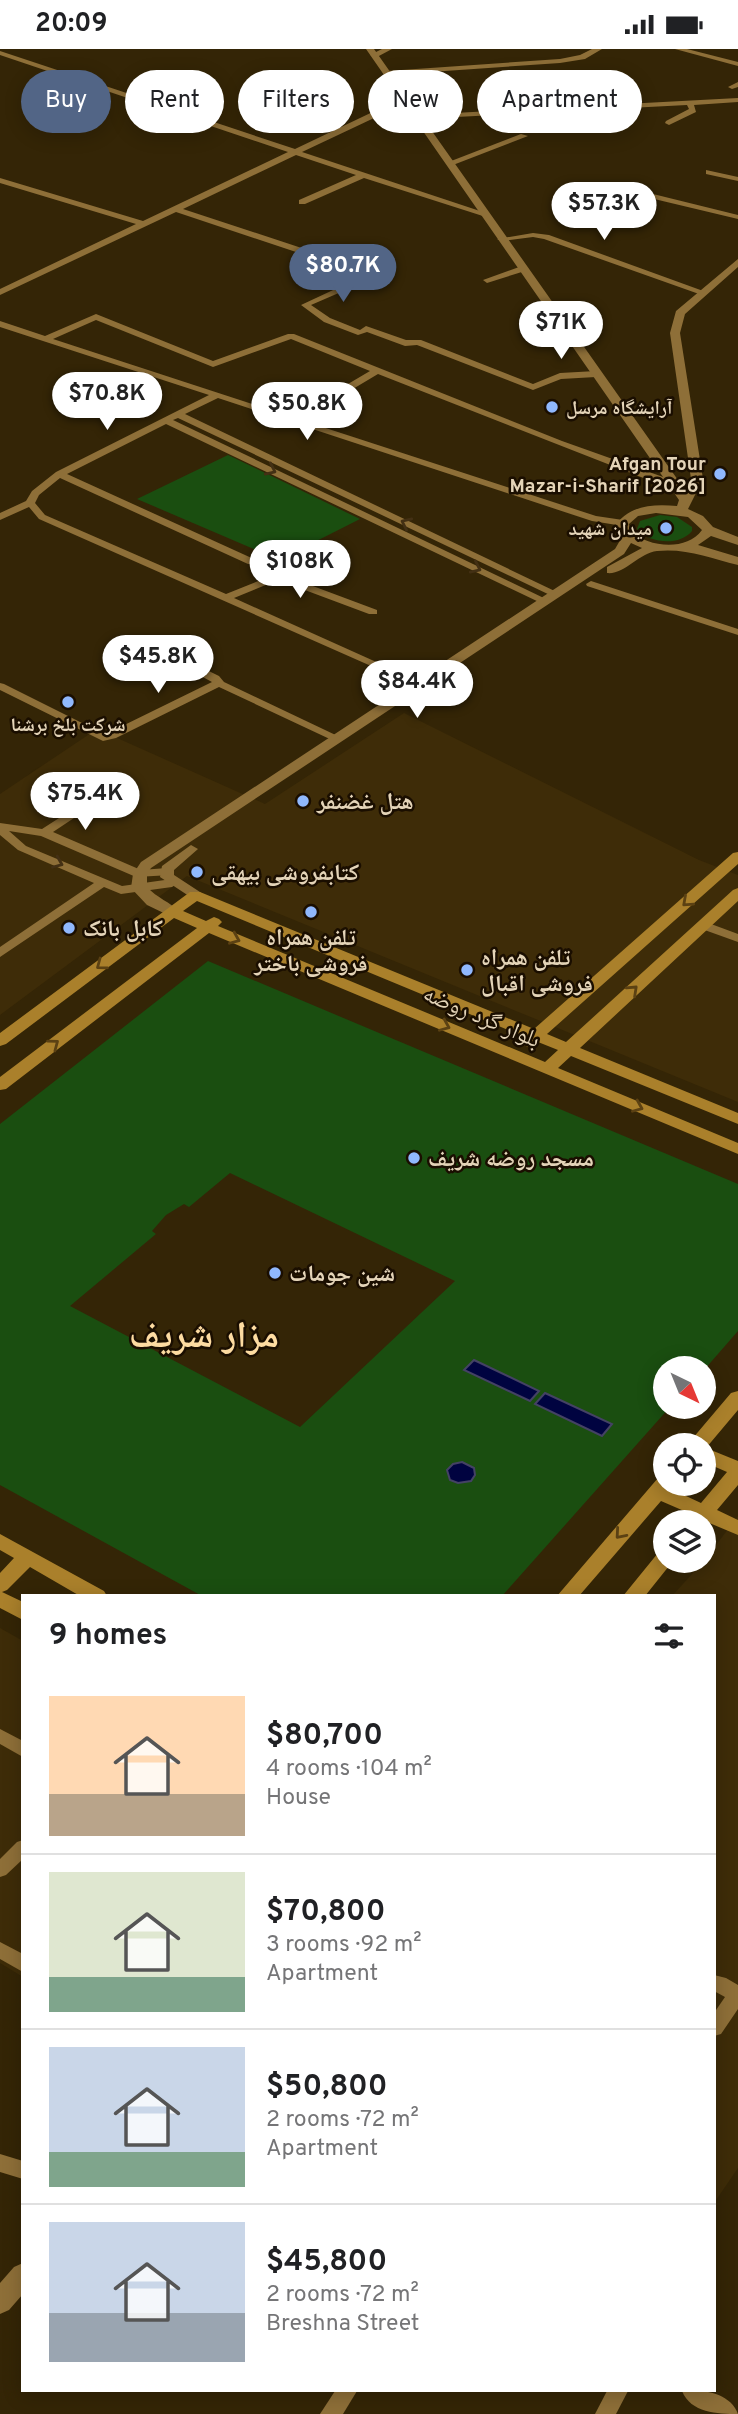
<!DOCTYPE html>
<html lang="en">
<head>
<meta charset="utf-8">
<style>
	:root { --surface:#fff; --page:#f2f2f2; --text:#202124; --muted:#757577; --line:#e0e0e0; --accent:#526586 }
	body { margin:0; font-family:Overpass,"Noto Naskh Arabic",sans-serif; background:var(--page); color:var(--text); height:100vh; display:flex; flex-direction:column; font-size:26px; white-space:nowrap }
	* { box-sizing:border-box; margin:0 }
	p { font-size:23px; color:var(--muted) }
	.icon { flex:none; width:38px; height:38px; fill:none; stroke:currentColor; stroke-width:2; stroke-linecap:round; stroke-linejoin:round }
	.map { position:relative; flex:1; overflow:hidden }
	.sheet { position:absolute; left:21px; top:1545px; width:695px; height:798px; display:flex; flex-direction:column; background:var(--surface); border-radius:0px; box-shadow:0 4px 18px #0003 }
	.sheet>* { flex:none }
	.hud { position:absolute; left:21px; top:21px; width:696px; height:63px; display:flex; gap:14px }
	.needle { width:46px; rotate:137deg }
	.buttons { position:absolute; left:653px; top:1307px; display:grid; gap:14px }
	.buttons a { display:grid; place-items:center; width:63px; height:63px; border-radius:50%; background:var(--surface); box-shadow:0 4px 18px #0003; font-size:35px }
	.price { position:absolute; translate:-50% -60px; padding:0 16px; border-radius:24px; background:#fff; color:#222; font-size:23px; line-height:46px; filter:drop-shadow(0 2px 4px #0008) }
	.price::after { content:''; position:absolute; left:50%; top:42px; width:21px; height:16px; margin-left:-10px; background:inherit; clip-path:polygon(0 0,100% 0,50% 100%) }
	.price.current { background:var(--accent); color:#fff }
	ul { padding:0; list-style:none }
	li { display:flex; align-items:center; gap:21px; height:175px; padding:0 28px }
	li+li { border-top:2px solid var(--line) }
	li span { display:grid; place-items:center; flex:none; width:196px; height:140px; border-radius:0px; color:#555 }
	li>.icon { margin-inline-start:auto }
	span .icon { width:84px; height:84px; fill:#fffc; stroke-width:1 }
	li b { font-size:30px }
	h2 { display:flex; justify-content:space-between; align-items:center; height:84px; padding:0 28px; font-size:30px }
	.pill { padding:0 24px; border-radius:32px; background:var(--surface); box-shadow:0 4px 18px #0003; font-size:24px; line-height:63px }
	.pill.current { background:var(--accent); color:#fff }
	.status { display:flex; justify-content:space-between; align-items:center; height:49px; padding:0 35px; background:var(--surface); direction:ltr }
	.status svg { height:19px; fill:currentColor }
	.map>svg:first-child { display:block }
</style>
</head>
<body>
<div class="status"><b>20:09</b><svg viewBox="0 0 49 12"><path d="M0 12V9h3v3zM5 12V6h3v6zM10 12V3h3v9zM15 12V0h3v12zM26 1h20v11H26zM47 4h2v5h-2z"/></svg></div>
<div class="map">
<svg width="738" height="2365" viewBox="0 0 738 2365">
	<rect width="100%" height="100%" fill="#342506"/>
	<g fill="#3e2c08">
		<polygon points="404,664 699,811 738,826 738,1053 187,827 0,966 0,745 97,680 265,755"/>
		<polygon points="738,1467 738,2119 714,2154 714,1547 672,1547 704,1512"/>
		<polygon points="0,1579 23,1592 23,1928 0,1914"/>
	</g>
	<g fill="#1a4e10" fill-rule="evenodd">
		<polygon points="228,406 360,470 279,511 137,450"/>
		<path d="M 660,466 L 677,468 L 692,478 L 692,482 C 680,497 650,495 637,480 L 640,472 Z"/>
		<path d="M 208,912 L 738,1135 L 738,1282 L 704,1321 L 665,1320 L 665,1358 L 670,1358 L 502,1547 L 202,1547 L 0,1436 L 0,1075 ZM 230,1124 L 455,1232 L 300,1378 L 70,1257 L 156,1185 L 152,1182 L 166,1166 L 184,1155 L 189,1158 Z"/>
	</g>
	<g fill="#000340" stroke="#444264" stroke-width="2">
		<polygon points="474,1311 539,1342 530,1352 464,1321"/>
		<polygon points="545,1344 612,1375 602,1387 535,1355"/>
		<polygon points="462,1413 474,1419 475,1426 471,1432 458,1434 450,1431 447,1421 453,1415"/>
	</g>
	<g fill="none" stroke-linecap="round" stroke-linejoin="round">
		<g fill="#8e6f38" fill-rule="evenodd">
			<polygon points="382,0 392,0 377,8 370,6"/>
			<polygon points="592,0 602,0 585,10 560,14 387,26 383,24 387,22 560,10 580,6"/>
			<polygon points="675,0 687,0 738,13 738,17"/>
			<polygon points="0,2 295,100 402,49 408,49 408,53 302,103 489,165 489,169 364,129 305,155 299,155 299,151 356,126 296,106 183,160 344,213 371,226 371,230 311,256 330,269 360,281 366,277 406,291 421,291 533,335 560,324 596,322 601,325 596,328 561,330 533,341 417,296 405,297 367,283 358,286 324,273 301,256 361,228 335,216 176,163 0,246 0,240 136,175 0,134 0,129 143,172 288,103 0,6"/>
			<polygon points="738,33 738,38 732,40 728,38"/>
			<polygon points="738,49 738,53 694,56 696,63 669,76 665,74 666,72 689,60 687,56 417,70 413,68 417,66"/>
			<polygon points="521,85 528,87 453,116 446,114"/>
			<polygon points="706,121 738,128 738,132 706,125"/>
			<polygon points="653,145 738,166 738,170 650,149 649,147"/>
			<polygon points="533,184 549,186 706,243 699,245 544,190 533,188 501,192 497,190"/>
			<polygon points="522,217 526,220 525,222 487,234 483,231"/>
			<path d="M 96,265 L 213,312 L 288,285 L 294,285 L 562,392 L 680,434 L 675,437 L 646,430 L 378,325 L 301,371 L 596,467 L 623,471 L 628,474 L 623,477 L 592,472 L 218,349 L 185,365 L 561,545 L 560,547 L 552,547 L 178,369 L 173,371 L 550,552 L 549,554 L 541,554 L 166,375 L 67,425 L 256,511 L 256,515 L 248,515 L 60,429 L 39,446 L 35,454 L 45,466 L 226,545 L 278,524 L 377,561 L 377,565 L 369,565 L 278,531 L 234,549 L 423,634 L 418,637 L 414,636 L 39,470 L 29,458 L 0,471 L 0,464 L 26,452 L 32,442 L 56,423 L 209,346 L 0,278 L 0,272 L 45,287 ZM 96,271 L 213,318 L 291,290 L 370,322 L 292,368 L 53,290 Z"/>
			<polygon points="591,532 738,580 738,586 587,537 586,535"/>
			<polygon points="166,601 219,627 224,633 344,690 338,693 334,692 219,638 116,689 103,692 0,641 0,634 4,635 104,685 108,684 212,633 162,606 162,602"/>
			<polygon points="113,742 119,745 117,747 92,757 53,783 141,821 167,819 173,823 171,826 136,828 41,787 9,782 26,797 122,837 172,830 178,834 172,838 121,845 104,838 0,908 0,898 94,834 18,801 0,786 0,774 42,780 84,753"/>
			<polygon points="703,872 738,885 738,893 699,879 697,876"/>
			<polygon points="0,1680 23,1692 23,1708 0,1695"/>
			<polygon points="23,1791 23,1810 6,1826 0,1828 0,1810 17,1793"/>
			<polygon points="0,1893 23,1905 23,1923 0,1910"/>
			<polygon points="714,1926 726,1929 738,1936 738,1960 721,1985 714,1987 714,1964 725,1948 714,1942"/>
			<polygon points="0,2105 23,2112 23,2130 0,2123"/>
			<polygon points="335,2342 357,2342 343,2365 320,2365"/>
			<polygon points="607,2342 628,2342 616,2365 595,2365"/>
			<path d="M 682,2342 C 701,2340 730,2343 738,2365 C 717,2365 691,2364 682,2342 Z"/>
		</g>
		<g fill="#8e6f38" fill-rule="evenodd">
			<path d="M 366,0 L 374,0 L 685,441 L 691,430 L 670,284 L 676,262 L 738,210 L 738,218 L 685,265 L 680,284 L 703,430 L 688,460 L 703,467 L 713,478 L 738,488 L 738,496 L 711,487 L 698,496 L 738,508 L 738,516 C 710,509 686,499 657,502 C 639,504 624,526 607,524 L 607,518 L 642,499 L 631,494 L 624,505 L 151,819 L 147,825 L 147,838 C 157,849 170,853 180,863 L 172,868 L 147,856 L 131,839 L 133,825 L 141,813 L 615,500 L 622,488 L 618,483 L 617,474 C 632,456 654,455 677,457 L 679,451 ZM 656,464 L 688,468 L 702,481 C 686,503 648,498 630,482 L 629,475 L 638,467 Z"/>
			<polygon points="191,796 198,800 174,821 174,826 200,843 203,846 195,851 160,828 162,817"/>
			<polygon points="23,2214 23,2245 9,2261 0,2265 0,2234 14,2218"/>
		</g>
		<g fill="#aa802b" fill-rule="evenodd">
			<path d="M 738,803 L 738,815 L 547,985 L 566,993 L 733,841 L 738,839 L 738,852 L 580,999 L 738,1064 L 738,1075 L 571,1007 L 558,1019 L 738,1094 L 738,1105 L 209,884 L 6,1040 L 0,1041 L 0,1028 L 197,879 L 174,869 L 6,995 L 0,997 L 0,984 L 190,843 L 200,843 L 534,980 L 733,804 ZM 197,852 L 525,988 L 521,993 L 523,996 L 529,998 L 538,993 L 558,1001 L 545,1013 L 218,877 L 222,873 L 219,870 L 214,868 L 206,872 L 183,862 Z"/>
			<polygon points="738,1342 738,1361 706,1399 738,1412 738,1436 717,1461 738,1471 738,1486 707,1473 704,1477 704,1474 685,1474 691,1465 661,1452 579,1547 557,1547 658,1429 665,1427 665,1435 674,1435 671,1440 701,1454 727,1423 704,1413 704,1396 687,1396 731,1344"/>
			<polygon points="0,1485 104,1542 107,1547 80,1547 30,1518 7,1541 2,1543 23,1553 23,1571 0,1559 0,1524 14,1509 0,1501"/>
			<polygon points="665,1502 665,1512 673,1512 645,1547 623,1547 658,1504"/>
		</g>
	</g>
	<defs><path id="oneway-chevron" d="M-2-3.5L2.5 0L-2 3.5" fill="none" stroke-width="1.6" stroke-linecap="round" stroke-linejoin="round" transform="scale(1.75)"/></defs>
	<g stroke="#433014">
		<use href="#oneway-chevron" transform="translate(271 421) rotate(25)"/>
		<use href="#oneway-chevron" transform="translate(406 474) rotate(-155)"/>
		<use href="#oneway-chevron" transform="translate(476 519) rotate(25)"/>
		<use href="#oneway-chevron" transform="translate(58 814) rotate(23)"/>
	</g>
	<g stroke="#5b4113">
		<use href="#oneway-chevron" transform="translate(687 853) rotate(138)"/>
		<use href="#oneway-chevron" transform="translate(235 890) rotate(23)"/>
		<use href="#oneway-chevron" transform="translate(101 916) rotate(143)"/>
		<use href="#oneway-chevron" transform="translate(633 941) rotate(-43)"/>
		<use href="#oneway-chevron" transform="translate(445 977) rotate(23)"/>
		<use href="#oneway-chevron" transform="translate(54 995) rotate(-37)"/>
		<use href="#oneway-chevron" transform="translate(638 1058) rotate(23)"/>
		<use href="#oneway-chevron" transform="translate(620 1485) rotate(131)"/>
	</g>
	<g fill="#90b8fd" stroke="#1a0e00" stroke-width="2.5">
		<circle cx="552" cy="358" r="7"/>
		<circle cx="720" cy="425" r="7"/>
		<circle cx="666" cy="479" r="7"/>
		<circle cx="68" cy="653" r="7"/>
		<circle cx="303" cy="752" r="7"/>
		<circle cx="197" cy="823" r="7"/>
		<circle cx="311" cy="863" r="7"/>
		<circle cx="69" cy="879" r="7"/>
		<circle cx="467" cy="921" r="7"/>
		<circle cx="414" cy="1109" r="7"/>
		<circle cx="275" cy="1224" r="7"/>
	</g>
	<g text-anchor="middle" stroke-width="5" stroke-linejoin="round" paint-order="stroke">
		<g font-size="19" font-weight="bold" fill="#e4d4b8" stroke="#1a0e00" text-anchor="end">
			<text x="566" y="365" text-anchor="start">آرایشگاه مرسل</text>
			<text x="706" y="421">Afgan Tour<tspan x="706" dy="22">Mazar-i-Sharif [2026]</tspan></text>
			<text x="652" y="486">میدان شهید</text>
			<text x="68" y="682" text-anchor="middle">شرکت بلخ برشنا</text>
		</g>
		<g font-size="23" font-weight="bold" fill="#e4d4b8" stroke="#1a0e00" text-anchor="start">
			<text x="317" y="760">هتل غضنفر</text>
			<text x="211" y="831">کتابفروشی بیهقی</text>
			<text x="83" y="887">کابل بانک</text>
			<text x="311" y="896" text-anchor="middle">تلفن همراه<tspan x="311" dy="26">فروشی باختر</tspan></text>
			<text x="481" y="916">تلفن همراه<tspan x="481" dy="26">فروشی اقبال</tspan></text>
			<text x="428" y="1117">مسجد روضه شریف</text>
			<text x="289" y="1232">شین جومات</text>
		</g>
		<g font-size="23" fill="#e4d4b8" stroke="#1a0e00">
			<text transform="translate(482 967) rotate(23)" y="8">بلوار گرد روضه</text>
		</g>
		<g font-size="37" font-weight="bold" fill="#fddba1" stroke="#1a0e00">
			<text x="204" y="1298">مزار شريف</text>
		</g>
	</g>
</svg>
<div class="buttons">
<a><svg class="needle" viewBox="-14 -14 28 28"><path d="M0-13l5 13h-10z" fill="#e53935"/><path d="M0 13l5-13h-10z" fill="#757577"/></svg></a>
<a><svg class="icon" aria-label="locate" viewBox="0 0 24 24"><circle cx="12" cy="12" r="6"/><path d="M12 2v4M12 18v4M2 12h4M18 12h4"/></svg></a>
<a><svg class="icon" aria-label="layers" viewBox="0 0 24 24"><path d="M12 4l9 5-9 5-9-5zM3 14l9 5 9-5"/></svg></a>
</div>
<b class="price" style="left:604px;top:193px">$57.3K</b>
<b class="price current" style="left:343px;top:255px">$80.7K</b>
<b class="price" style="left:561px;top:312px">$71K</b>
<b class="price" style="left:107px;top:383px">$70.8K</b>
<b class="price" style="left:307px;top:393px">$50.8K</b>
<b class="price" style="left:300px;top:551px">$108K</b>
<b class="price" style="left:158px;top:646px">$45.8K</b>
<b class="price" style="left:417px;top:671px">$84.4K</b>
<b class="price" style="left:85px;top:783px">$75.4K</b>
<div class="hud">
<a class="pill current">Buy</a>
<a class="pill">Rent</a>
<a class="pill">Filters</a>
<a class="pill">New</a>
<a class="pill">Apartment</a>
</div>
<section class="sheet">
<h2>9 homes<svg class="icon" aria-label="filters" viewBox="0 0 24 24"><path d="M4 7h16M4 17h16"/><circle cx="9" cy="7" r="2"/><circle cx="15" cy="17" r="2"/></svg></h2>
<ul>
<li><span style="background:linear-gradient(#ffd9b3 70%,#b9a48a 0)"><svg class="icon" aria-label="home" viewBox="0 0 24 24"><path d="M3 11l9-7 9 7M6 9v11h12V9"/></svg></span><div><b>$80,700</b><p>4 rooms · 104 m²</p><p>House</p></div></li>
<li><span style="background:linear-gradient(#dfe7d0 75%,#7fa58c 0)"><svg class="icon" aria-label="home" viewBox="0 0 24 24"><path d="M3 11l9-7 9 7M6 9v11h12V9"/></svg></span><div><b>$70,800</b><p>3 rooms · 92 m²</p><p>Apartment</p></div></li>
<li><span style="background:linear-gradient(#c9d6e8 75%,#7fa58c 0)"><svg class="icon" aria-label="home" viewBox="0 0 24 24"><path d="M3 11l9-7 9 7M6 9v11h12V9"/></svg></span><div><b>$50,800</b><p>2 rooms · 72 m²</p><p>Apartment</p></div></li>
<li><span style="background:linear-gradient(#c9d6e8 65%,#9aa5b1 0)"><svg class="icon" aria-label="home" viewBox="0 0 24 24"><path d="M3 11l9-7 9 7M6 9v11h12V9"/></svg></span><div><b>$45,800</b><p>2 rooms · 72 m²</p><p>Breshna Street</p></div></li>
</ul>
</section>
</div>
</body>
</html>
